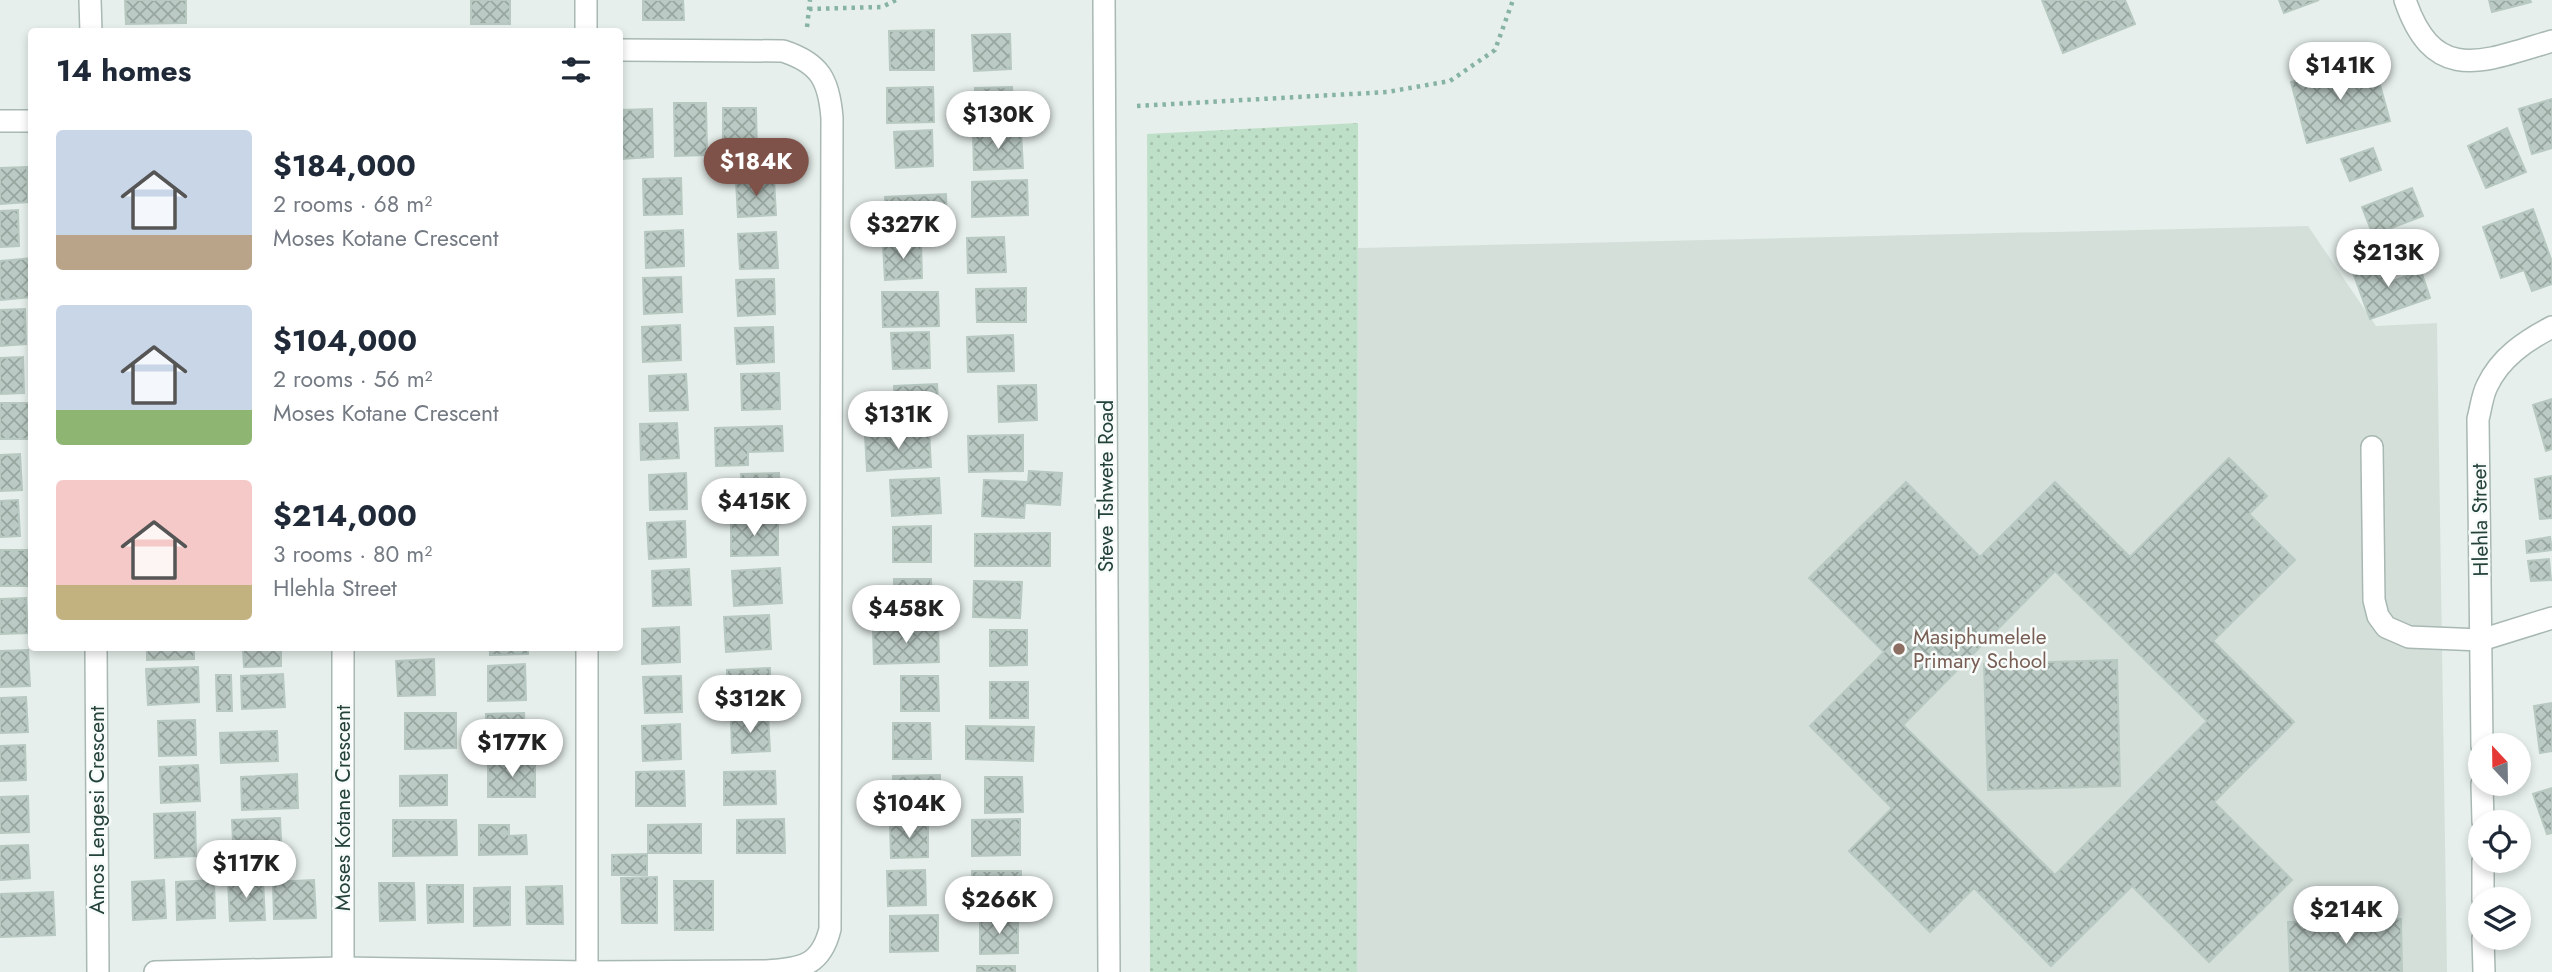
<!DOCTYPE html>
<html lang="en">
<head>
<meta charset="utf-8">
<style>
	:root { --surface:#fff; --page:#f2f2f3; --text:#1f2937; --muted:#747a83; --accent:#7f5249 }
	body { margin:0; font-family:Jost,sans-serif; background:var(--page); color:var(--text); height:100vh; display:flex; flex-direction:column; font-size:26px; white-space:nowrap }
	* { box-sizing:border-box; margin:0 }
	p { font-size:23px; color:var(--muted) }
	.icon { flex:none; width:38px; height:38px; fill:none; stroke:currentColor; stroke-width:2; stroke-linecap:round; stroke-linejoin:round }
	.map { position:relative; flex:1; overflow:hidden }
	.side { position:absolute; left:28px; top:28px; width:595px; height:623px; display:flex; flex-direction:column; background:var(--surface); border-radius:7px; box-shadow:0 4px 10px #0003 }
	.side>* { flex:none }
	.needle { width:46px; rotate:338deg }
	.controls { position:absolute; left:2468px; top:733px; display:grid; gap:14px }
	.controls a { display:grid; place-items:center; width:63px; height:63px; border-radius:50%; background:var(--surface); box-shadow:0 4px 10px #0003; font-size:35px }
	.price { position:absolute; translate:-50% -60px; padding:0 16px; border-radius:24px; background:#fff; color:#222; font-size:23px; line-height:46px; filter:drop-shadow(0 2px 4px #0008) }
	.price::after { content:''; position:absolute; left:50%; top:42px; width:21px; height:16px; margin-left:-10px; background:inherit; clip-path:polygon(0 0,100% 0,50% 100%) }
	.price.selected { background:var(--accent); color:#fff }
	ul { padding:0; list-style:none }
	li { display:flex; align-items:center; gap:21px; height:175px; padding:0 28px }
	li span { display:grid; place-items:center; flex:none; width:196px; height:140px; border-radius:7px; color:#555 }
	li>.icon { margin-inline-start:auto }
	span .icon { width:84px; height:84px; fill:#fffc; stroke-width:1 }
	li b { font-size:30px }
	h2 { display:flex; justify-content:space-between; align-items:center; height:84px; padding:0 28px; font-size:30px }
	.map>svg:first-child { display:block }
</style>
</head>
<body>
<div class="map">
<svg width="2552" height="972" viewBox="0 0 2552 972">
	<defs>
		<pattern id="grass-dots" width="8" height="8" patternUnits="userSpaceOnUse" patternTransform="scale(1.75)"><rect width="8" height="8" fill="#bfe0c8"/><path d="M2 2h.1M6 6h.1" fill="none" stroke="#a4c1ad" stroke-width="1.8" stroke-linecap="round"/></pattern>
		<pattern id="building-cross-hatch" width="8" height="8" patternUnits="userSpaceOnUse" patternTransform="scale(1.75)"><rect width="8" height="8" fill="#bbcac4"/><path d="M0 0l8 8M0 8l8-8" fill="none" stroke="#98a6a0"/></pattern>
	</defs>
	<rect width="100%" height="100%" fill="#e6efeb"/>
	<polygon fill="#d4dfda" points="2308,226 2376,326 2437,323 2447,972 1357,972 1358,248"/>
	<polygon fill="url(#grass-dots)" points="1358,123 1357,972 1150,972 1147,134"/>
	<g fill="url(#building-cross-hatch)" stroke="#b8c9c2" stroke-width="2" fill-rule="evenodd">
		<polygon points="125,0 186,0 186,23 126,24"/>
		<rect x="471" y="0" width="39" height="24"/>
		<polygon points="643,0 683,0 684,20 643,20"/>
		<polygon points="2042,0 2125,0 2135,24 2063,53"/>
		<polygon points="2279,0 2319,0 2284,13"/>
		<polygon points="2489,0 2530,0 2531,2 2492,12"/>
		<polygon points="934,30 934,70 890,70 889,31"/>
		<polygon points="1010,34 1011,69 974,71 972,35"/>
		<polygon points="2373,60 2390,121 2307,143 2291,82"/>
		<polygon points="933,87 934,122 887,123 887,88"/>
		<polygon points="1012,87 1014,122 976,124 975,88"/>
		<polygon points="2552,99 2552,148 2532,154 2519,109"/>
		<polygon points="674,103 706,103 707,155 675,156"/>
		<polygon points="723,108 756,108 757,157 723,158"/>
		<polygon points="652,109 653,157 620,159 620,110"/>
		<polygon points="2507,128 2526,172 2486,188 2468,146"/>
		<polygon points="932,130 933,166 896,168 894,132"/>
		<polygon points="1021,132 1023,168 974,170 973,133"/>
		<polygon points="2373,148 2381,170 2350,181 2341,159"/>
		<polygon points="27,167 28,202 0,204 0,168"/>
		<polygon points="681,178 682,214 644,215 643,179"/>
		<polygon points="774,180 776,215 738,217 736,181"/>
		<polygon points="1027,180 1028,215 972,217 972,182"/>
		<polygon points="2412,188 2423,216 2373,235 2362,207"/>
		<polygon points="946,194 947,229 887,232 885,197"/>
		<polygon points="2533,209 2552,262 2552,284 2532,291 2524,270 2501,278 2483,227"/>
		<polygon points="18,210 19,246 0,247 0,211"/>
		<polygon points="683,230 684,266 646,268 645,232"/>
		<polygon points="776,232 778,268 740,269 738,234"/>
		<polygon points="1004,237 1006,272 968,273 967,238"/>
		<polygon points="921,243 922,278 885,280 883,245"/>
		<polygon points="32,258 32,297 0,300 0,261"/>
		<polygon points="2378,258 2387,283 2421,271 2430,298 2370,319 2351,267"/>
		<polygon points="681,277 682,312 644,314 643,278"/>
		<polygon points="774,279 775,314 738,316 736,280"/>
		<polygon points="1026,288 1026,322 977,322 976,289"/>
		<polygon points="882,292 938,292 939,326 883,327"/>
		<polygon points="25,309 26,344 0,346 0,310"/>
		<polygon points="680,325 681,360 643,362 642,327"/>
		<polygon points="773,327 774,362 737,364 735,328"/>
		<polygon points="929,332 930,368 893,369 891,333"/>
		<polygon points="1013,335 1014,371 968,372 967,337"/>
		<polygon points="23,357 24,393 0,394 0,358"/>
		<polygon points="779,373 780,409 742,410 741,374"/>
		<polygon points="686,374 688,410 650,411 649,376"/>
		<polygon points="937,384 939,419 895,421 894,386"/>
		<polygon points="1036,385 1037,420 999,422 998,386"/>
		<polygon points="2552,399 2552,449 2546,451 2533,405"/>
		<rect x="0" y="403" width="32" height="36"/>
		<polygon points="677,423 679,458 641,460 640,424"/>
		<polygon points="782,426 783,451 748,452 748,465 716,466 715,428"/>
		<polygon points="929,431 931,467 867,471 865,435"/>
		<polygon points="1023,435 1023,471 969,472 968,436"/>
		<polygon points="20,454 22,490 0,491 0,455"/>
		<path d="M 2229,458 L 2267,496 L 2249,514 L 2295,560 L 2213,641 L 2294,722 L 2214,802 L 2292,880 L 2209,962 L 2132,886 L 2051,966 L 1974,888 L 1930,932 L 1849,851 L 1892,808 L 1810,726 L 1884,652 L 1809,578 L 1906,482 L 1980,557 L 2055,482 L 2130,557 ZM 2055,571 L 2207,721 L 2055,875 L 1903,725 Z"/>
		<polygon points="1029,471 1062,473 1060,505 1025,503 1024,518 982,516 984,480 1028,482"/>
		<polygon points="686,473 687,509 650,510 649,475"/>
		<polygon points="779,473 781,508 743,509 741,474"/>
		<polygon points="2552,476 2552,518 2540,519 2535,479"/>
		<polygon points="939,478 941,513 892,516 890,480"/>
		<polygon points="18,500 20,536 0,537 0,501"/>
		<polygon points="778,520 778,555 731,556 731,521"/>
		<polygon points="685,521 686,557 649,559 647,523"/>
		<polygon points="931,526 931,562 893,562 893,527"/>
		<polygon points="1050,533 1050,566 975,566 975,534"/>
		<polygon points="2550,537 2552,550 2527,553 2526,541"/>
		<rect x="0" y="550" width="32" height="36"/>
		<polygon points="2549,559 2551,580 2531,581 2528,561"/>
		<polygon points="780,568 782,603 734,606 732,571"/>
		<polygon points="689,569 691,605 653,606 652,571"/>
		<polygon points="894,579 931,579 932,615 894,615"/>
		<polygon points="974,581 1022,582 1020,618 973,617"/>
		<polygon points="26,598 28,633 0,634 0,599"/>
		<polygon points="769,615 771,649 726,652 724,617"/>
		<polygon points="938,626 939,662 874,664 873,628"/>
		<polygon points="679,627 680,662 642,664 642,629"/>
		<polygon points="990,630 1027,630 1027,665 990,666"/>
		<polygon points="147,648 194,648 194,659 147,660"/>
		<polygon points="243,648 281,648 281,666 244,667"/>
		<polygon points="490,648 528,648 528,654 490,655"/>
		<polygon points="28,650 30,686 0,687 0,651"/>
		<polygon points="434,659 435,695 398,696 396,661"/>
		<polygon points="2117,660 2120,786 1988,790 1984,664"/>
		<polygon points="525,664 526,700 488,701 488,666"/>
		<polygon points="198,667 199,702 148,705 146,669"/>
		<polygon points="770,668 771,703 728,705 727,670"/>
		<polygon points="283,674 285,707 242,709 241,676"/>
		<polygon points="216,675 231,675 232,711 217,711"/>
		<polygon points="681,676 682,712 645,713 643,677"/>
		<polygon points="901,676 938,676 939,711 901,711"/>
		<rect x="990" y="682" width="38" height="36"/>
		<polygon points="26,697 28,732 0,733 0,698"/>
		<polygon points="2552,703 2552,751 2540,753 2534,706"/>
		<polygon points="405,713 456,713 456,748 405,749"/>
		<polygon points="524,713 525,748 487,750 486,714"/>
		<polygon points="768,716 770,751 732,753 731,718"/>
		<polygon points="195,720 196,755 159,756 158,721"/>
		<polygon points="893,723 930,723 931,759 893,759"/>
		<polygon points="680,724 681,759 643,761 642,726"/>
		<polygon points="966,726 1034,727 1033,761 966,759"/>
		<polygon points="277,731 278,761 221,763 220,733"/>
		<polygon points="25,745 26,780 0,781 0,746"/>
		<polygon points="535,761 535,797 488,797 488,762"/>
		<polygon points="198,765 200,801 161,803 160,767"/>
		<polygon points="684,771 685,806 636,806 636,772"/>
		<polygon points="775,771 776,804 724,805 724,772"/>
		<polygon points="297,774 298,808 242,810 241,777"/>
		<polygon points="447,775 447,805 400,806 400,776"/>
		<polygon points="940,775 940,811 894,811 893,776"/>
		<polygon points="985,777 1022,777 1023,812 985,813"/>
		<polygon points="2552,788 2552,833 2547,834 2533,794"/>
		<polygon points="28,796 29,832 0,833 0,797"/>
		<polygon points="195,812 196,856 155,858 154,814"/>
		<polygon points="280,818 282,861 234,863 232,820"/>
		<polygon points="784,819 785,853 737,853 737,820"/>
		<polygon points="1020,819 1020,855 972,856 972,820"/>
		<polygon points="393,820 456,820 457,855 393,856"/>
		<polygon points="928,822 928,857 891,858 890,823"/>
		<polygon points="701,824 701,853 648,853 648,825"/>
		<polygon points="479,825 509,825 509,836 526,835 527,854 479,855"/>
		<polygon points="28,845 30,878 0,880 0,846"/>
		<polygon points="647,854 647,875 612,875 612,855"/>
		<polygon points="925,870 926,905 888,906 887,871"/>
		<rect x="972" y="871" width="49" height="35"/>
		<polygon points="657,877 657,923 622,923 621,878"/>
		<polygon points="164,880 166,918 133,920 132,882"/>
		<polygon points="214,880 215,918 177,920 176,882"/>
		<polygon points="263,880 265,920 230,921 228,881"/>
		<polygon points="314,880 316,918 274,919 273,882"/>
		<polygon points="674,881 713,881 713,930 675,930"/>
		<polygon points="379,883 414,883 415,920 380,921"/>
		<polygon points="427,885 463,885 463,922 428,923"/>
		<polygon points="562,886 563,924 527,924 526,887"/>
		<polygon points="510,887 510,925 474,926 474,888"/>
		<polygon points="53,892 55,935 0,937 0,894"/>
		<polygon points="938,915 938,951 890,952 890,916"/>
		<polygon points="980,918 1018,918 1018,953 980,954"/>
		<polygon points="2401,919 2402,972 2290,972 2288,922"/>
		<rect x="977" y="966" width="38" height="6"/>
	</g>
	<g fill="none" stroke-linecap="round" stroke-linejoin="round">
		<defs>
			<g id="minor">
				<polyline points="90,0 91,32"/>
				<polyline points="586,0 586,32"/>
				<polyline points="1104,0 1109,972"/>
				<path d="M 2405,0 C 2434,86 2484,61 2552,41"/>
				<polyline points="0,121 32,121"/>
				<polyline points="2372,447 2374,600 2378,616 2386,627 2409,637 2481,640 2552,618"/>
				<polyline points="96,648 98,972"/>
				<polyline points="343,648 343,968"/>
				<polyline points="587,648 587,972"/>
				<path d="M 2482,746 L 2478,419 C 2481,408 2482,396 2487,386 C 2500,358 2525,341 2552,327"/>
				<polyline points="2482,784 2483,822"/>
				<polyline points="2483,861 2483,900"/>
				<polyline points="2483,938 2484,972"/>
				<path d="M 155,972 L 343,968 L 587,972 L 766,971 C 801,969 821,966 830,929 L 832,118 C 829,80 820,63 783,51 L 620,50"/>
			</g>
		</defs>
		<use href="#minor" stroke="#a8b8b2" stroke-width="24"/>
		<g stroke="#86b3a5" stroke-width="4.5" stroke-dasharray="3.5 5" stroke-linecap="butt">
			<polyline points="809,9 882,7 896,0"/>
			<polyline points="807,27 810,0"/>
			<polyline points="1137,106 1387,92 1450,81 1495,50 1513,0"/>
		</g>
		<use href="#minor" stroke="#fff" stroke-width="21"/>
	</g>
	<circle fill="#8d6e63" stroke="#f7fbf9" stroke-width="2.5" cx="1899" cy="649" r="7"/>
	<g text-anchor="middle" stroke-width="5" stroke-linejoin="round" paint-order="stroke">
		<g font-size="21" fill="#24423a" stroke="#f7fbf9">
			<text transform="translate(1106 486) rotate(-90)" y="7">Steve Tshwete Road</text>
			<text transform="translate(2480 520) rotate(-91)" y="7">Hlehla Street</text>
			<text transform="translate(343 808) rotate(-90)" y="7">Moses Kotane Crescent</text>
			<text transform="translate(97 810) rotate(-90)" y="7">Amos Lengesi Crescent</text>
		</g>
		<g font-size="21" fill="#785e54" stroke="#f7fbf9" text-anchor="start">
			<text x="1913" y="644">Masiphumelele<tspan x="1913" dy="24">Primary School</tspan></text>
		</g>
	</g>
</svg>
<div class="controls">
<a><svg class="needle" viewBox="-14 -14 28 28"><path d="M0-13l5 13h-10z" fill="#e53935"/><path d="M0 13l5-13h-10z" fill="#747a83"/></svg></a>
<a><svg class="icon" aria-label="locate" viewBox="0 0 24 24"><circle cx="12" cy="12" r="6"/><path d="M12 2v4M12 18v4M2 12h4M18 12h4"/></svg></a>
<a><svg class="icon" aria-label="layers" viewBox="0 0 24 24"><path d="M12 4l9 5-9 5-9-5zM3 14l9 5 9-5"/></svg></a>
</div>
<b class="price" style="left:2340px;top:102px">$141K</b>
<b class="price" style="left:998px;top:151px">$130K</b>
<b class="price selected" style="left:756px;top:198px">$184K</b>
<b class="price" style="left:903px;top:261px">$327K</b>
<b class="price" style="left:2388px;top:289px">$213K</b>
<b class="price" style="left:898px;top:451px">$131K</b>
<b class="price" style="left:754px;top:538px">$415K</b>
<b class="price" style="left:906px;top:645px">$458K</b>
<b class="price" style="left:750px;top:735px">$312K</b>
<b class="price" style="left:512px;top:779px">$177K</b>
<b class="price" style="left:909px;top:840px">$104K</b>
<b class="price" style="left:246px;top:900px">$117K</b>
<b class="price" style="left:999px;top:936px">$266K</b>
<b class="price" style="left:2346px;top:946px">$214K</b>
<section class="side">
<h2>14 homes<svg class="icon" aria-label="filters" viewBox="0 0 24 24"><path d="M4 7h16M4 17h16"/><circle cx="9" cy="7" r="2"/><circle cx="15" cy="17" r="2"/></svg></h2>
<ul>
<li><span style="background:linear-gradient(#c9d6e8 75%,#b9a48a 0)"><svg class="icon" aria-label="home" viewBox="0 0 24 24"><path d="M3 11l9-7 9 7M6 9v11h12V9"/></svg></span><div><b>$184,000</b><p>2 rooms · 68 m²</p><p>Moses Kotane Crescent</p></div></li>
<li><span style="background:linear-gradient(#c9d6e8 75%,#8fb573 0)"><svg class="icon" aria-label="home" viewBox="0 0 24 24"><path d="M3 11l9-7 9 7M6 9v11h12V9"/></svg></span><div><b>$104,000</b><p>2 rooms · 56 m²</p><p>Moses Kotane Crescent</p></div></li>
<li><span style="background:linear-gradient(#f6c9c9 75%,#c2b280 0)"><svg class="icon" aria-label="home" viewBox="0 0 24 24"><path d="M3 11l9-7 9 7M6 9v11h12V9"/></svg></span><div><b>$214,000</b><p>3 rooms · 80 m²</p><p>Hlehla Street</p></div></li>
</ul>
</section>
</div>
</body>
</html>
